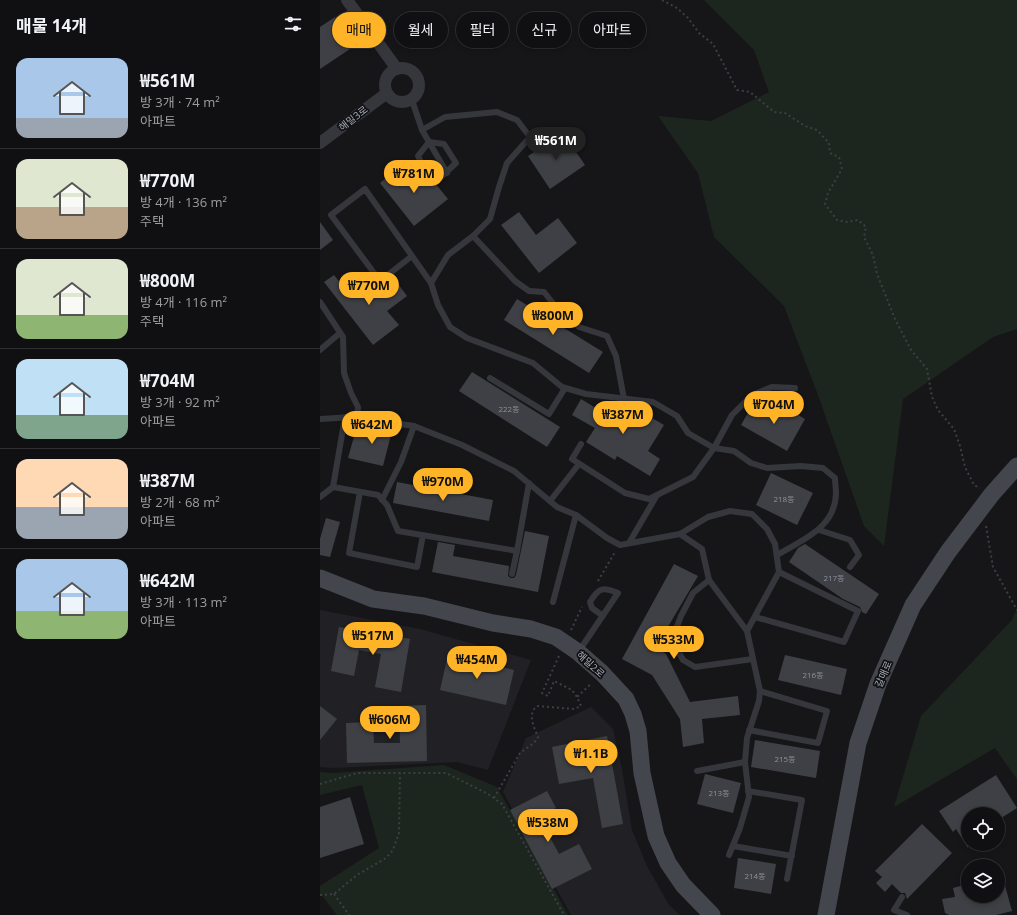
<!DOCTYPE html>
<html lang="ko">
<head>
<meta charset="utf-8">
<style>
	:root { --surface:#101012; --page:#1e1e20; --text:#f1f3f6; --muted:#9c9d9f; --line:#303032; --accent:#ffb326 }
	body { margin:0; font-family:"Open Sans","Noto Sans KR",sans-serif; background:var(--page); color:var(--text); height:100vh; display:flex; flex-direction:column; font-size:15px; white-space:nowrap }
	* { box-sizing:border-box; margin:0 }
	p { font-size:13px; color:var(--muted) }
	.icon { flex:none; width:22px; height:22px; fill:none; stroke:currentColor; stroke-width:2; stroke-linecap:round; stroke-linejoin:round }
	.map { position:relative; flex:1; overflow:hidden }
	.details { display:flex; flex-direction:column; background:var(--surface); width:320px }
	.details>* { flex:none }
	.hud { position:absolute; left:12px; top:12px; width:380px; height:36px; display:flex; gap:8px }
	.tools { position:absolute; left:641px; top:807px; display:grid; gap:8px }
	.tools a { display:grid; place-items:center; width:44px; height:44px; border-radius:50%; background:var(--surface); box-shadow:0 2px 6px #0003,0 0 0 1px var(--line); font-size:20px }
	.price { position:absolute; translate:-50% -34px; padding:0 9px; border-radius:14px; background:var(--accent); color:#111; font-size:13px; line-height:26px; filter:drop-shadow(0 1px 2px #0008) }
	.price::after { content:''; position:absolute; left:50%; top:24px; width:12px; height:9px; margin-left:-6px; background:inherit; clip-path:polygon(0 0,100% 0,50% 100%) }
	.price.current { background:#222; color:#fff }
	ul { padding:0; list-style:none }
	li { display:flex; align-items:center; gap:12px; height:100px; padding:0 16px }
	li+li { border-top:1px solid var(--line) }
	li span { display:grid; place-items:center; flex:none; width:112px; height:80px; border-radius:12px; color:#555 }
	li>.icon { margin-inline-start:auto }
	span .icon { width:48px; height:48px; fill:#fffc; stroke-width:1 }
	li b { font-size:17px }
	h2 { display:flex; justify-content:space-between; align-items:center; height:48px; padding:0 16px; font-size:17px }
	.pill { padding:0 14px; border-radius:18px; background:var(--surface); box-shadow:0 2px 6px #0003,0 0 0 1px var(--line); font-size:14px; line-height:36px }
	.pill.current { background:var(--accent); color:#111 }
	main { display:flex; flex:1; min-height:0 }
	.map>svg:first-child { display:block }
</style>
</head>
<body>
<main>
<section class="details">
<h2>매물 14개<svg class="icon" aria-label="filters" viewBox="0 0 24 24"><path d="M4 7h16M4 17h16"/><circle cx="9" cy="7" r="2"/><circle cx="15" cy="17" r="2"/></svg></h2>
<ul>
<li><span style="background:linear-gradient(#a9c7e8 75%,#9aa5b1 0)"><svg class="icon" aria-label="home" viewBox="0 0 24 24"><path d="M3 11l9-7 9 7M6 9v11h12V9"/></svg></span><div><b>₩561M</b><p>방 3개 · 74 m²</p><p>아파트</p></div></li>
<li><span style="background:linear-gradient(#dfe7d0 60%,#b9a48a 0)"><svg class="icon" aria-label="home" viewBox="0 0 24 24"><path d="M3 11l9-7 9 7M6 9v11h12V9"/></svg></span><div><b>₩770M</b><p>방 4개 · 136 m²</p><p>주택</p></div></li>
<li><span style="background:linear-gradient(#dfe7d0 70%,#8fb573 0)"><svg class="icon" aria-label="home" viewBox="0 0 24 24"><path d="M3 11l9-7 9 7M6 9v11h12V9"/></svg></span><div><b>₩800M</b><p>방 4개 · 116 m²</p><p>주택</p></div></li>
<li><span style="background:linear-gradient(#bfe0f5 70%,#7fa58c 0)"><svg class="icon" aria-label="home" viewBox="0 0 24 24"><path d="M3 11l9-7 9 7M6 9v11h12V9"/></svg></span><div><b>₩704M</b><p>방 3개 · 92 m²</p><p>아파트</p></div></li>
<li><span style="background:linear-gradient(#ffd9b3 60%,#9aa5b1 0)"><svg class="icon" aria-label="home" viewBox="0 0 24 24"><path d="M3 11l9-7 9 7M6 9v11h12V9"/></svg></span><div><b>₩387M</b><p>방 2개 · 68 m²</p><p>아파트</p></div></li>
<li><span style="background:linear-gradient(#a9c7e8 65%,#8fb573 0)"><svg class="icon" aria-label="home" viewBox="0 0 24 24"><path d="M3 11l9-7 9 7M6 9v11h12V9"/></svg></span><div><b>₩642M</b><p>방 3개 · 113 m²</p><p>아파트</p></div></li>
</ul>
</section>
<div class="map">
<svg width="697" height="915" viewBox="0 0 697 915">
	<rect width="100%" height="100%" fill="#161618"/>
	<g fill="#212125">
		<polygon points="0,610 100,629 211,660 168,770 137,762 14,768 0,767"/>
		<polygon points="271,707 293,729 302,769 312,830 327,866 349,905 360,915 251,915 183,792 206,738"/>
	</g>
	<g fill="#1d261e">
		<polygon points="384,0 697,0 697,329 673,337 583,399 564,546 544,526 498,395 464,306 394,237 378,173 338,116 391,121 449,92 434,50"/>
		<polygon points="697,609 697,779 675,748 574,807 601,716 692,620"/>
		<polygon points="124,765 177,787 248,915 17,915 0,893 0,886 59,848 42,785 0,795 0,772 12,773"/>
	</g>
	<g fill="#3f4045">
		<polygon points="15,17 36,45 0,69 0,27"/>
		<polygon points="243,133 265,165 230,189 208,156"/>
		<polygon points="83,164 98,182 106,176 110,177 128,199 94,226 60,183"/>
		<polygon points="199,212 216,235 238,218 257,243 219,273 181,225"/>
		<polygon points="0,222 13,240 0,250"/>
		<polygon points="14,275 26,290 39,280 50,295 73,277 87,296 67,311 79,325 53,345 4,282"/>
		<polygon points="197,299 283,352 269,373 184,320"/>
		<polygon points="152,372 240,427 227,447 139,391"/>
		<polygon points="261,399 297,421 308,404 344,425 328,451 340,459 330,476 297,456 295,460 266,442 275,428 252,415"/>
		<polygon points="433,404 455,416 461,405 485,419 467,451 421,425"/>
		<polygon points="51,424 73,427 63,466 28,458 35,433 48,436"/>
		<polygon points="451,473 493,493 477,525 436,505"/>
		<polygon points="77,482 173,500 169,521 73,503"/>
		<polygon points="6,518 20,522 10,557 0,555 0,539"/>
		<polygon points="205,531 229,536 218,592 112,572 118,542 135,545 133,556 189,566 188,576 191,578 194,578 196,575"/>
		<polygon points="485,544 559,594 546,614 542,612 540,607 523,599 469,562 478,548"/>
		<polygon points="354,564 378,576 336,647 346,654 370,702 418,696 420,715 382,719 384,743 363,747 360,719 332,675 302,659"/>
		<polygon points="19,627 90,639 81,692 55,687 61,654 39,650 34,676 11,671"/>
		<polygon points="128,655 194,670 186,705 120,690"/>
		<polygon points="465,655 527,669 521,695 458,680"/>
		<polygon points="106,705 107,761 27,763 26,723 53,722 54,743 80,743 79,706"/>
		<polygon points="0,706 17,719 0,740"/>
		<polygon points="287,736 303,824 282,828 273,778 239,784 232,747"/>
		<polygon points="435,740 500,751 496,778 431,767"/>
		<polygon points="385,774 421,783 413,813 377,804"/>
		<polygon points="676,775 697,808 678,820 678,814 648,814 648,848 636,829 633,832 619,811"/>
		<polygon points="227,791 236,808 219,817 239,854 259,844 272,869 232,889 190,810"/>
		<polygon points="30,797 44,844 0,858 0,807"/>
		<polygon points="602,824 632,853 587,899 585,893 581,893 572,884 565,892 556,883 562,877 555,871"/>
		<polygon points="418,858 456,864 451,894 414,888"/>
		<polygon points="681,871 692,911 676,915 629,915 625,913 622,899 635,897 633,888 648,884 648,896 678,896 678,872"/>
	</g>
	<g fill="none" stroke-linecap="round" stroke-linejoin="round">
		<g stroke="#3c3f44" stroke-width="2" stroke-dasharray="2 3" stroke-linecap="butt">
			<polyline points="342,0 357,8 368,18 379,33 393,44 417,90 430,92 454,112 465,113 485,126 497,130 509,143 510,153 519,157 522,169 508,193 505,204 517,220 526,222 538,220 546,227 544,237 553,255 557,274 575,319 591,350 607,369 612,397 618,410 634,429 640,446 645,467 654,485 660,488"/>
			<polyline points="666,526 673,567 697,610"/>
			<polyline points="278,581 295,552"/>
			<polyline points="251,630 262,607"/>
			<polyline points="239,656 222,693 228,696 234,681 252,690 257,697"/>
			<polyline points="0,784 37,773 126,773 168,794 182,804 244,915"/>
			<path d="M 174,798 L 200,753 L 214,743 L 218,737 C 214,727 207,714 217,706 L 254,709 L 261,706 L 257,697 L 272,683"/>
			<polyline points="14,894 29,915"/>
			<polyline points="0,895 14,894 37,875 66,858 73,850 79,833 80,773"/>
		</g>
		<g stroke="#36373d" stroke-width="6">
			<polyline points="92,100 102,130 127,173"/>
			<polyline points="102,130 125,117 177,112 197,120 210,137 187,163 179,187 170,219 153,236 128,255 111,283"/>
			<polygon points="109,142 124,144 136,163 121,177 105,170 98,156"/>
			<polyline points="153,236 195,281 209,291 224,292 240,312 259,327 287,336 296,356 304,399"/>
			<path d="M 92,256 L 60,281 L 11,215 L 45,189 L 111,283 L 118,305 L 130,327 L 147,338 L 213,363 L 242,387 L 266,394 L 333,402 L 357,416 L 368,433 L 394,448 L 414,451 L 431,463 L 447,468 L 481,466 L 503,468 L 515,478 C 515,483 516,489 516,494 C 515,528 482,540 457,555"/>
			<polyline points="0,302 23,337 24,373 31,393 38,407 37,417"/>
			<polyline points="0,350 20,333"/>
			<polyline points="170,378 229,414 245,388"/>
			<polyline points="0,419 33,417 94,426 142,445 194,471 237,507 256,515 287,538 300,545 360,534 388,517 410,511 432,514 447,529 455,544 459,572 427,631"/>
			<polyline points="261,444 252,459 305,493 329,499 373,477 394,448 412,415 432,395 452,387 475,388"/>
			<polyline points="13,487 58,495 67,505 78,531 197,551 209,483"/>
			<polyline points="40,492 29,553 97,567 103,535"/>
			<polyline points="0,497 13,487 25,417"/>
			<polyline points="62,500 81,462 94,426"/>
			<polyline points="230,501 259,464"/>
			<polyline points="499,530 530,540 539,555 530,567"/>
			<polyline points="360,534 382,549 389,580 427,631 440,691 439,701 427,738 425,762 429,797 420,828 409,855"/>
			<polyline points="309,543 337,495"/>
			<polyline points="192,574 197,551"/>
			<polyline points="389,580 373,593 361,616 354,634 356,647 363,660 375,667 433,659"/>
			<polyline points="233,602 256,515"/>
			<polyline points="435,617 524,642 538,611 459,572"/>
			<path d="M 259,651 L 298,593 C 283,587 279,587 270,602 L 272,608 L 283,616"/>
			<polyline points="429,730 498,743 507,711 440,691"/>
			<polyline points="377,771 425,762"/>
			<polyline points="428,791 482,800 467,879"/>
			<polyline points="413,846 472,856"/>
			<polyline points="582,897 574,910 587,915"/>
		</g>
		<g stroke="#36373d" stroke-width="12">
			<polyline points="27,0 77,69"/>
			<circle cx="82" cy="85" r="17"/>
			<polyline points="0,143 67,93"/>
		</g>
		<g stroke="#44464d" stroke-width="17">
			<polyline points="0,578 53,599 104,606 173,623 211,629 236,637 258,652 282,673 306,699 313,714 318,731 322,773 336,836 348,863 363,885 392,915"/>
			<polyline points="506,915 538,743 558,684 593,605 628,552 672,494 697,466"/>
		</g>
	</g>
	<g text-anchor="middle" stroke-width="3.5" stroke-linejoin="round" paint-order="stroke">
		<g font-size="8" fill="#8c919c">
			<text x="189" y="412">222동</text>
			<text x="464" y="502">218동</text>
			<text x="514" y="581">217동</text>
			<text x="493" y="678">216동</text>
			<text x="465" y="762">215동</text>
			<text x="399" y="796">213동</text>
			<text x="435" y="879">214동</text>
		</g>
		<g font-size="10" fill="#a6acb9" stroke="#111113">
			<text transform="translate(33 118) rotate(-38)" y="4">해밀3로</text>
			<text transform="translate(271 664) rotate(42)" y="4">해밀2로</text>
			<text transform="translate(563 674) rotate(-67)" y="4">갈매로</text>
		</g>
	</g>
</svg>
<div class="tools">
<a><svg class="icon" aria-label="locate" viewBox="0 0 24 24"><circle cx="12" cy="12" r="6"/><path d="M12 2v4M12 18v4M2 12h4M18 12h4"/></svg></a>
<a><svg class="icon" aria-label="layers" viewBox="0 0 24 24"><path d="M12 4l9 5-9 5-9-5zM3 14l9 5 9-5"/></svg></a>
</div>
<b class="price current" style="left:236px;top:161px">₩561M</b>
<b class="price" style="left:94px;top:194px">₩781M</b>
<b class="price" style="left:49px;top:306px">₩770M</b>
<b class="price" style="left:233px;top:336px">₩800M</b>
<b class="price" style="left:454px;top:425px">₩704M</b>
<b class="price" style="left:303px;top:435px">₩387M</b>
<b class="price" style="left:52px;top:445px">₩642M</b>
<b class="price" style="left:123px;top:502px">₩970M</b>
<b class="price" style="left:53px;top:656px">₩517M</b>
<b class="price" style="left:354px;top:660px">₩533M</b>
<b class="price" style="left:157px;top:680px">₩454M</b>
<b class="price" style="left:70px;top:740px">₩606M</b>
<b class="price" style="left:271px;top:774px">₩1.1B</b>
<b class="price" style="left:228px;top:843px">₩538M</b>
<div class="hud">
<a class="pill current">매매</a>
<a class="pill">월세</a>
<a class="pill">필터</a>
<a class="pill">신규</a>
<a class="pill">아파트</a>
</div>
</div>
</main>
</body>
</html>
